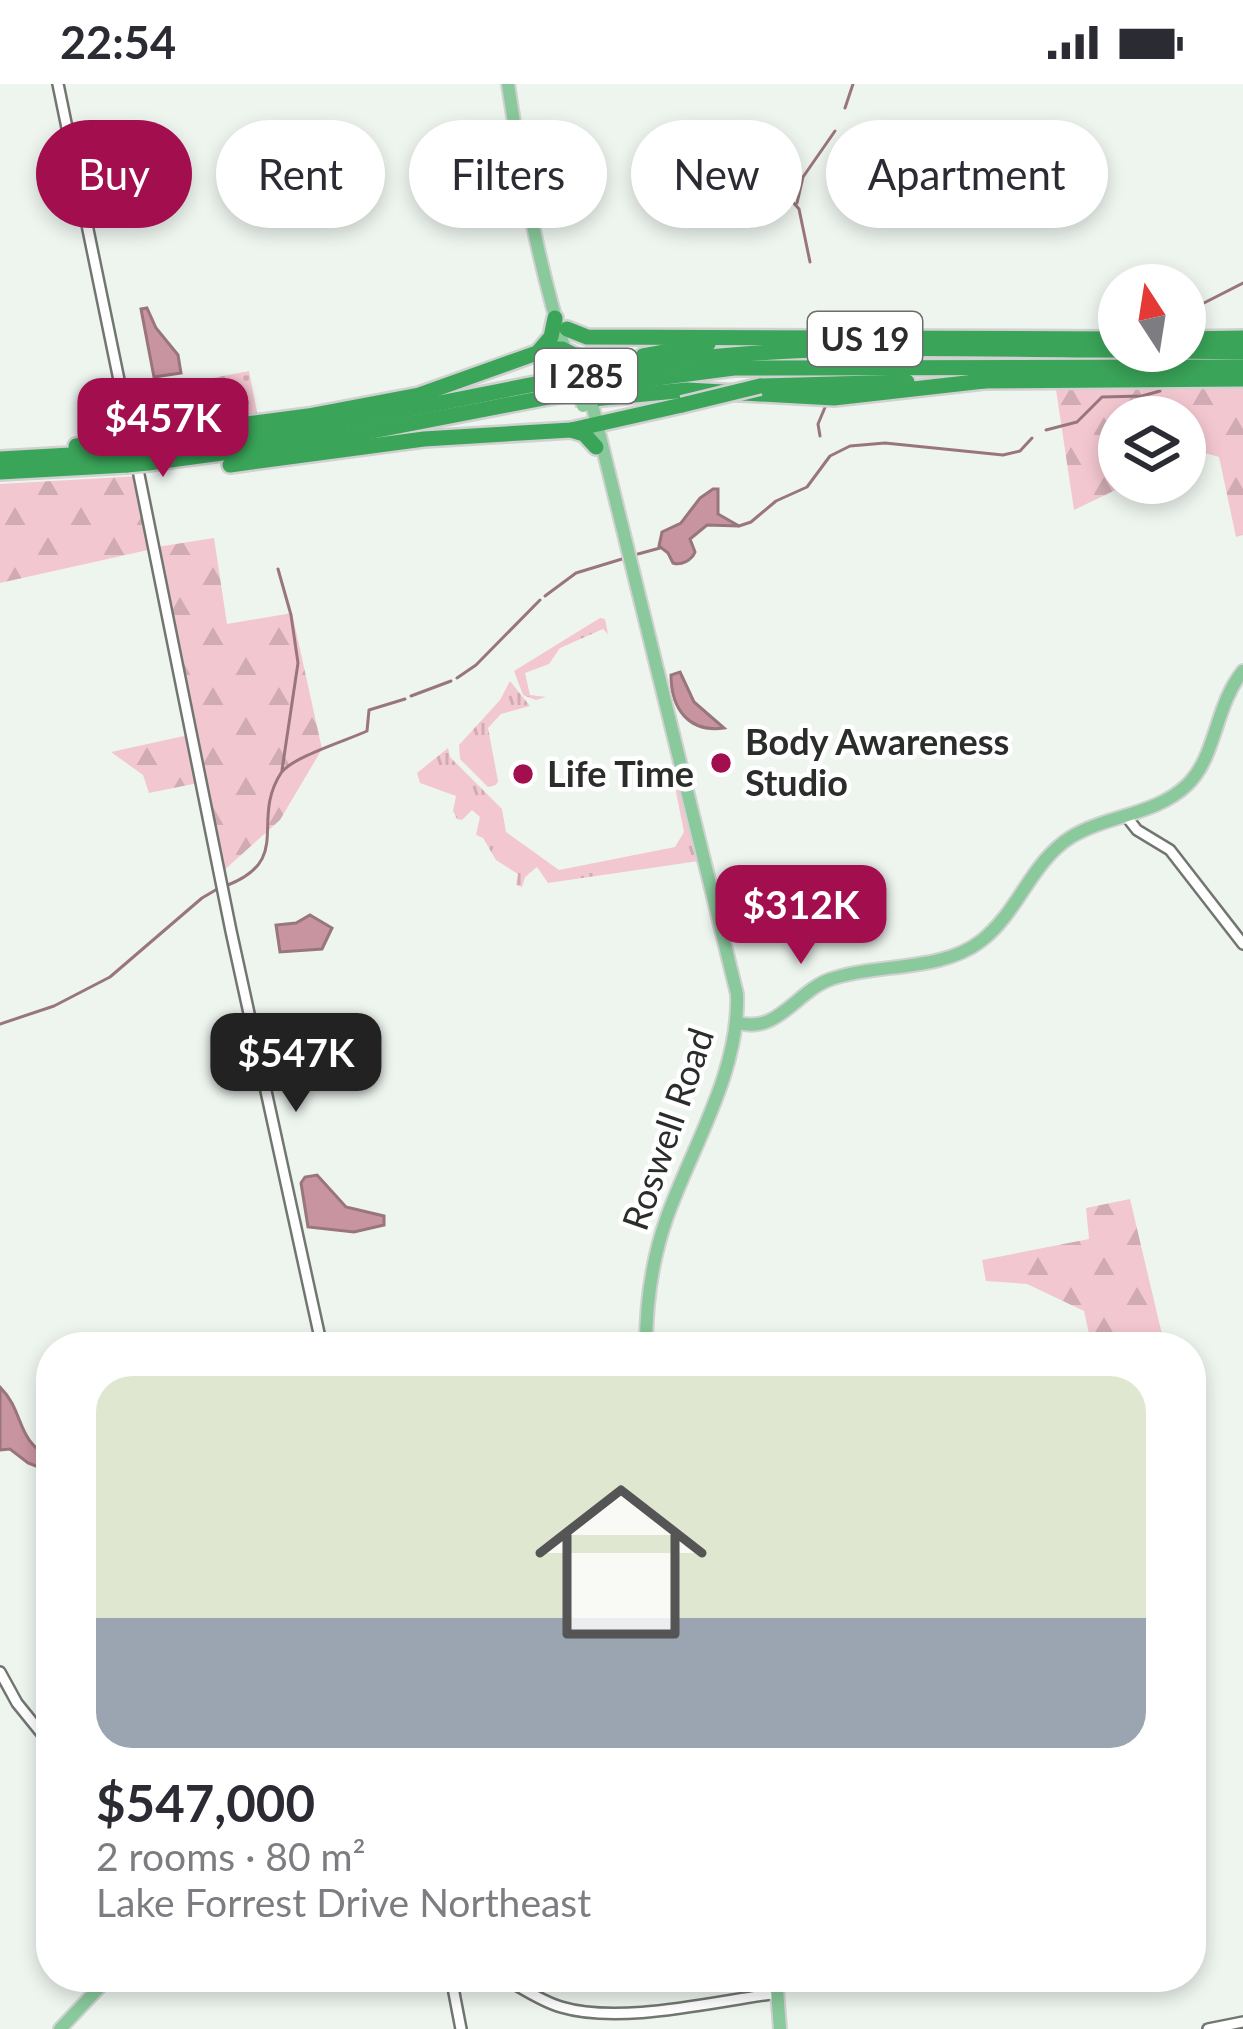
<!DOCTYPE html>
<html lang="en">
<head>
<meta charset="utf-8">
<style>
	:root { --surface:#fff; --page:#f2f2f3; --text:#2b2b33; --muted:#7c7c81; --line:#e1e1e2; --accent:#a30e4e }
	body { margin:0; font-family:Lato,sans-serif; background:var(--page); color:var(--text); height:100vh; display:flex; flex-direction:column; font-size:45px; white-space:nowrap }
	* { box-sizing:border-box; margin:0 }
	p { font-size:39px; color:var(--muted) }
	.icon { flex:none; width:66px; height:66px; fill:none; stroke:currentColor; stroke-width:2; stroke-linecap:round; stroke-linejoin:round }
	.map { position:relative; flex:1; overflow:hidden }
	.sheet { position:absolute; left:36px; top:1248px; width:1170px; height:660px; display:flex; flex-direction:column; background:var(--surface); border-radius:48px; box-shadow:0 6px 18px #0003 }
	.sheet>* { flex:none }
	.banner { position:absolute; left:36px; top:36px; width:1173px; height:108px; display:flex; gap:24px }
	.needle { width:78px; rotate:348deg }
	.buttons { position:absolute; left:1098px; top:180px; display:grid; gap:24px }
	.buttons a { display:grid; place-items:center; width:108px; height:108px; border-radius:50%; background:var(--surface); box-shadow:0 6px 18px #0003; font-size:60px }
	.price { position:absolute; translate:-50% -102px; padding:0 27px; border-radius:24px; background:var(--accent); color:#fff; font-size:39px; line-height:78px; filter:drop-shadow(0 3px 6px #0008) }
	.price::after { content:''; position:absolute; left:50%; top:72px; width:36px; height:27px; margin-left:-18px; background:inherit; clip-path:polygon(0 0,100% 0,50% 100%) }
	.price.current { background:#222; color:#fff }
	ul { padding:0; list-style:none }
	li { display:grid; align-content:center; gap:24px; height:636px; padding:0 60px }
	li+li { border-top:3px solid var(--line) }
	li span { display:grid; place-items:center; height:372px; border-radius:36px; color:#555 }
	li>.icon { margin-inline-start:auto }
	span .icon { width:216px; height:216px; fill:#fffc; stroke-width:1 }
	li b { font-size:51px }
	.pill { padding:0 42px; border-radius:54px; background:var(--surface); box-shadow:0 6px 18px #0003; font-size:42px; line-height:108px }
	.pill.current { background:var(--accent); color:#fff }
	.status { display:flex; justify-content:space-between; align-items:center; height:84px; padding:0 60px; background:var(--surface); direction:ltr }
	.status svg { height:33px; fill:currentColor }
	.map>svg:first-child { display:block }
</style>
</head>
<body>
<div class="status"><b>22:54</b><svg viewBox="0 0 49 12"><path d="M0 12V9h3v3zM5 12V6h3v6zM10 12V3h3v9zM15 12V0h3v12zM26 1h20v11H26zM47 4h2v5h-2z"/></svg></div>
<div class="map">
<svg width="1243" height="1945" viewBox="0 0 1243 1945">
	<defs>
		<pattern id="grass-tufts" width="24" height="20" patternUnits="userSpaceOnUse" patternTransform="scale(3)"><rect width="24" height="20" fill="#f3c7d0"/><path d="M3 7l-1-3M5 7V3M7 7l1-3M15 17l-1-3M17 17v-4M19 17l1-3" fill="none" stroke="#d0abb3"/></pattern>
		<pattern id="forest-firs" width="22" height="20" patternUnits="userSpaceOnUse" patternTransform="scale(3)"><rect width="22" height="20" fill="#f3c7d0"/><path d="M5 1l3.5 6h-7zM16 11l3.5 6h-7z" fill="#d0abb3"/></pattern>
		<pattern id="park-dots" width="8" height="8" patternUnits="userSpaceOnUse" patternTransform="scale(3)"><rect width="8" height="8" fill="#f3c7d0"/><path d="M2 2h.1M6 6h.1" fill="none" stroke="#d0abb3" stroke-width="1.8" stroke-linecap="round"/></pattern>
	</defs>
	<rect width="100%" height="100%" fill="#eef5ef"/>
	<g fill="url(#grass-tufts)">
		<polygon points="600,534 605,535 608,550 603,545 560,564 549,580 525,589 530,611 546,613 536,616 523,611 514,587"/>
		<polygon points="510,597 530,622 501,630 488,644 498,697 496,701 488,703 460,675 459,661 500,616"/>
		<polygon points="448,664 450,673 502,725 506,748 559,786 675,763 684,748 673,693 677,694 699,777 548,799 537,783 525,793 522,803 516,801 518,790 496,776 483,754 476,751 480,733 472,726 462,736 457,735 453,727 456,712 420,699 417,689"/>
	</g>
	<g fill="url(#forest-firs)">
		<polygon points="1055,299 1243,299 1243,451 1236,453 1219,373 1198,367 1185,373 1185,333 1119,333 1119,399 1130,399 1074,426"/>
		<polygon points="139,392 157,463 214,454 227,540 292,529 322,665 280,736 221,789 203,698 149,709 143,691 111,668 193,650 157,464 0,499 0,400"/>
		<polygon points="1130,1115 1165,1263 1092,1263 1084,1227 1027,1200 986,1197 982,1176 1089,1155 1086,1124"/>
	</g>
	<polygon fill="url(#park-dots)" points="249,287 258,333 134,348 126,311"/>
	<g fill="#c894a0" stroke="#99757d" stroke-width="3">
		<polygon points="147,224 156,244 178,271 181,289 154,293 141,225"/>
		<path d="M 713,405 L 718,405 L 718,430 L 739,442 L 707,441 L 690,455 L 695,468 C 692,476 681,482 673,479 L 668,469 L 659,462 L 662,448 L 681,439 L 700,414 Z"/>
		<path d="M 680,588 L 694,618 L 724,644 C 689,649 671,625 671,591 Z"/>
		<polygon points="310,831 332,844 322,865 280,868 276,841 296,839"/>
		<polygon points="317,1091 346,1123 384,1132 384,1141 354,1148 308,1143 301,1099 305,1093"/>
		<path d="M 0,1303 C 25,1328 15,1356 51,1374 L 51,1388 L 28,1379 L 10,1365 L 0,1366 Z"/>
	</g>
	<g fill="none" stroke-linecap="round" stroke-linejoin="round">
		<g stroke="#99757d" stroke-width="3">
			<polyline points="845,24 853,0"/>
			<polyline points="764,85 799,125 810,178"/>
			<polyline points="797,119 803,93 835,47"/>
			<polyline points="1185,242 1200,221 1243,199"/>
			<polyline points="1046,346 1077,338 1102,313 1142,312 1160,307"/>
			<polyline points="820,352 818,340 826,321"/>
			<polyline points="739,442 751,438 776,417 807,403 830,372 850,362 885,359 1003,371 1020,367 1032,354"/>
			<polyline points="638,470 660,464"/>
			<polyline points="278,485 291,531 298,579 282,686"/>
			<polyline points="545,512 576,489 622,475"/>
			<polyline points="457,594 476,581 540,516"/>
			<polyline points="411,612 451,597"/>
			<path d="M 228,801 C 293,775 250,737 281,689 C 292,673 348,656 367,647 L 369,626 L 405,615"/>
			<polyline points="0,940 54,922 110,893 202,814 219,804"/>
		</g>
		<defs>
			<g id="minor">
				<polyline points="58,0 132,359"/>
				<polyline points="136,376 231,847 322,1263"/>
				<polyline points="1126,732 1137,746 1170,766 1243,860"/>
				<polyline points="0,1588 17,1619 51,1661"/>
				<polyline points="451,1893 461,1945"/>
				<path d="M 502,1893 C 521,1903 540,1917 561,1923 C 621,1941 715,1917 778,1909"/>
				<polyline points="1208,1945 1243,1938"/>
			</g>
			<g id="major">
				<path d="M 508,0 C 522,92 538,180 566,269"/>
				<path d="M 592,320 L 737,910 C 740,987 692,1063 667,1133 C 652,1175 646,1219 646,1263"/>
				<path d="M 736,938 C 777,952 796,907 831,895 C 878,879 941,888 981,857 C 1018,829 1031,778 1071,753 C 1107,731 1156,731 1187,701 C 1217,672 1214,623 1243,587"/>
				<polyline points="776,1893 780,1945"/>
				<polyline points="60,1945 109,1893"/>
			</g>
			<g id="highway">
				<polyline points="567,245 587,253 1119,255"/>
				<polyline points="1185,255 1243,254"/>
				<polyline points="539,267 551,253 555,234"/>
				<polyline points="1177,267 1243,268"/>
				<polyline points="643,272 708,260"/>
				<polyline points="973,297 1243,295"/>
				<polyline points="760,302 907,298"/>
				<polyline points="592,315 687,306 834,314 984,297"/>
				<polyline points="571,346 584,350 596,363"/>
				<polyline points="147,353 308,332 419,311 548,265 562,265 576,272"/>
				<polyline points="76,362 121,356"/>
				<path d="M 145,367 C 324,351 496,301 674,277 C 821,258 971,266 1119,266"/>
				<polyline points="0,375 123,368"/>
				<polyline points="148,379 347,352 626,298 734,284 1243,283"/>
				<polyline points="230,381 424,355 571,346 682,321"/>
				<polyline points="0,388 127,381"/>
			</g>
		</defs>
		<use href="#minor" stroke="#717671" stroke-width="14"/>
		<use href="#major" stroke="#d0d1d0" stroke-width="16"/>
		<use href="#highway" stroke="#d0d1d0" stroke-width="20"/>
		<use href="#minor" stroke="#fff" stroke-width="9"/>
		<use href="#major" stroke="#89c99b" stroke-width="12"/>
		<use href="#highway" stroke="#3aa559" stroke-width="15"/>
		<defs>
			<g id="major-bridge">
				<polyline points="577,274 592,320"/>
				<polyline points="569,276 583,322"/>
			</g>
			<g id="highway-bridge">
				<polyline points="682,321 760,302"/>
				<polyline points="121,356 147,353"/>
				<polyline points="123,368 145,367"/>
				<polyline points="127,381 148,379"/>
			</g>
		</defs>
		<use href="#major-bridge" stroke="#d0d1d0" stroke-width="16" stroke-linecap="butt"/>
		<use href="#highway-bridge" stroke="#d0d1d0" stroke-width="20" stroke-linecap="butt"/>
		<use href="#major-bridge" stroke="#89c99b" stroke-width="12"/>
		<use href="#highway-bridge" stroke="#3aa559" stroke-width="15"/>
	</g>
	<g fill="#a30e4e" stroke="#fff" stroke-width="4.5">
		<circle cx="721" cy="679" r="12"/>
		<circle cx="523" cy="690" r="12"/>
	</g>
	<g text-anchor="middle" stroke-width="9" stroke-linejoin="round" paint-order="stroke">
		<g fill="#fff" stroke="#6b6c6b" stroke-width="3">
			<rect x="808" y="228" width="114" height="54" rx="9"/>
			<rect x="535" y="265" width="102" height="54" rx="9"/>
		</g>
		<g font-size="33" font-weight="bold" fill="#2b2d2b">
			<text x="865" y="267">US 19</text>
			<text x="586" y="304">I 285</text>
		</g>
		<g font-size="36" font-weight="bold" fill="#2b2d2b" stroke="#fff" text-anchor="start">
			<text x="745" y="671">Body Awareness<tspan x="745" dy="41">Studio</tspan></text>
			<text x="547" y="703">Life Time</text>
		</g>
		<g font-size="36" fill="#2b2d2b" stroke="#fff">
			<text transform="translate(668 1045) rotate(-71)" y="13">Roswell Road</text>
		</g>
	</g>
</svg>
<div class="buttons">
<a><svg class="needle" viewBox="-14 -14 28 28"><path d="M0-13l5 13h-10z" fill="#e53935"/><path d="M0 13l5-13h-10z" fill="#7c7c81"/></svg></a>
<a><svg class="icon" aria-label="layers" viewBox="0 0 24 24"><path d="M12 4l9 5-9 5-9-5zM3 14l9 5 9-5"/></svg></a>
</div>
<b class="price" style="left:163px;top:396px">$457K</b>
<b class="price" style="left:801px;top:883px">$312K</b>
<b class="price current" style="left:296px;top:1031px">$547K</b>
<div class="banner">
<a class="pill current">Buy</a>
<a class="pill">Rent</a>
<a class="pill">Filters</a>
<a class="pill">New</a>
<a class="pill">Apartment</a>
</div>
<section class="sheet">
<ul>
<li><span style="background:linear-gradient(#dfe7d0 65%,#9aa5b1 0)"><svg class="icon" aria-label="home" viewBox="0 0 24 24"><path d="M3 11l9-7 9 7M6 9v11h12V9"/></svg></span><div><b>$547,000</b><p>2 rooms · 80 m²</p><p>Lake Forrest Drive Northeast</p></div></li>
</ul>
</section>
</div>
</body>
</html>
